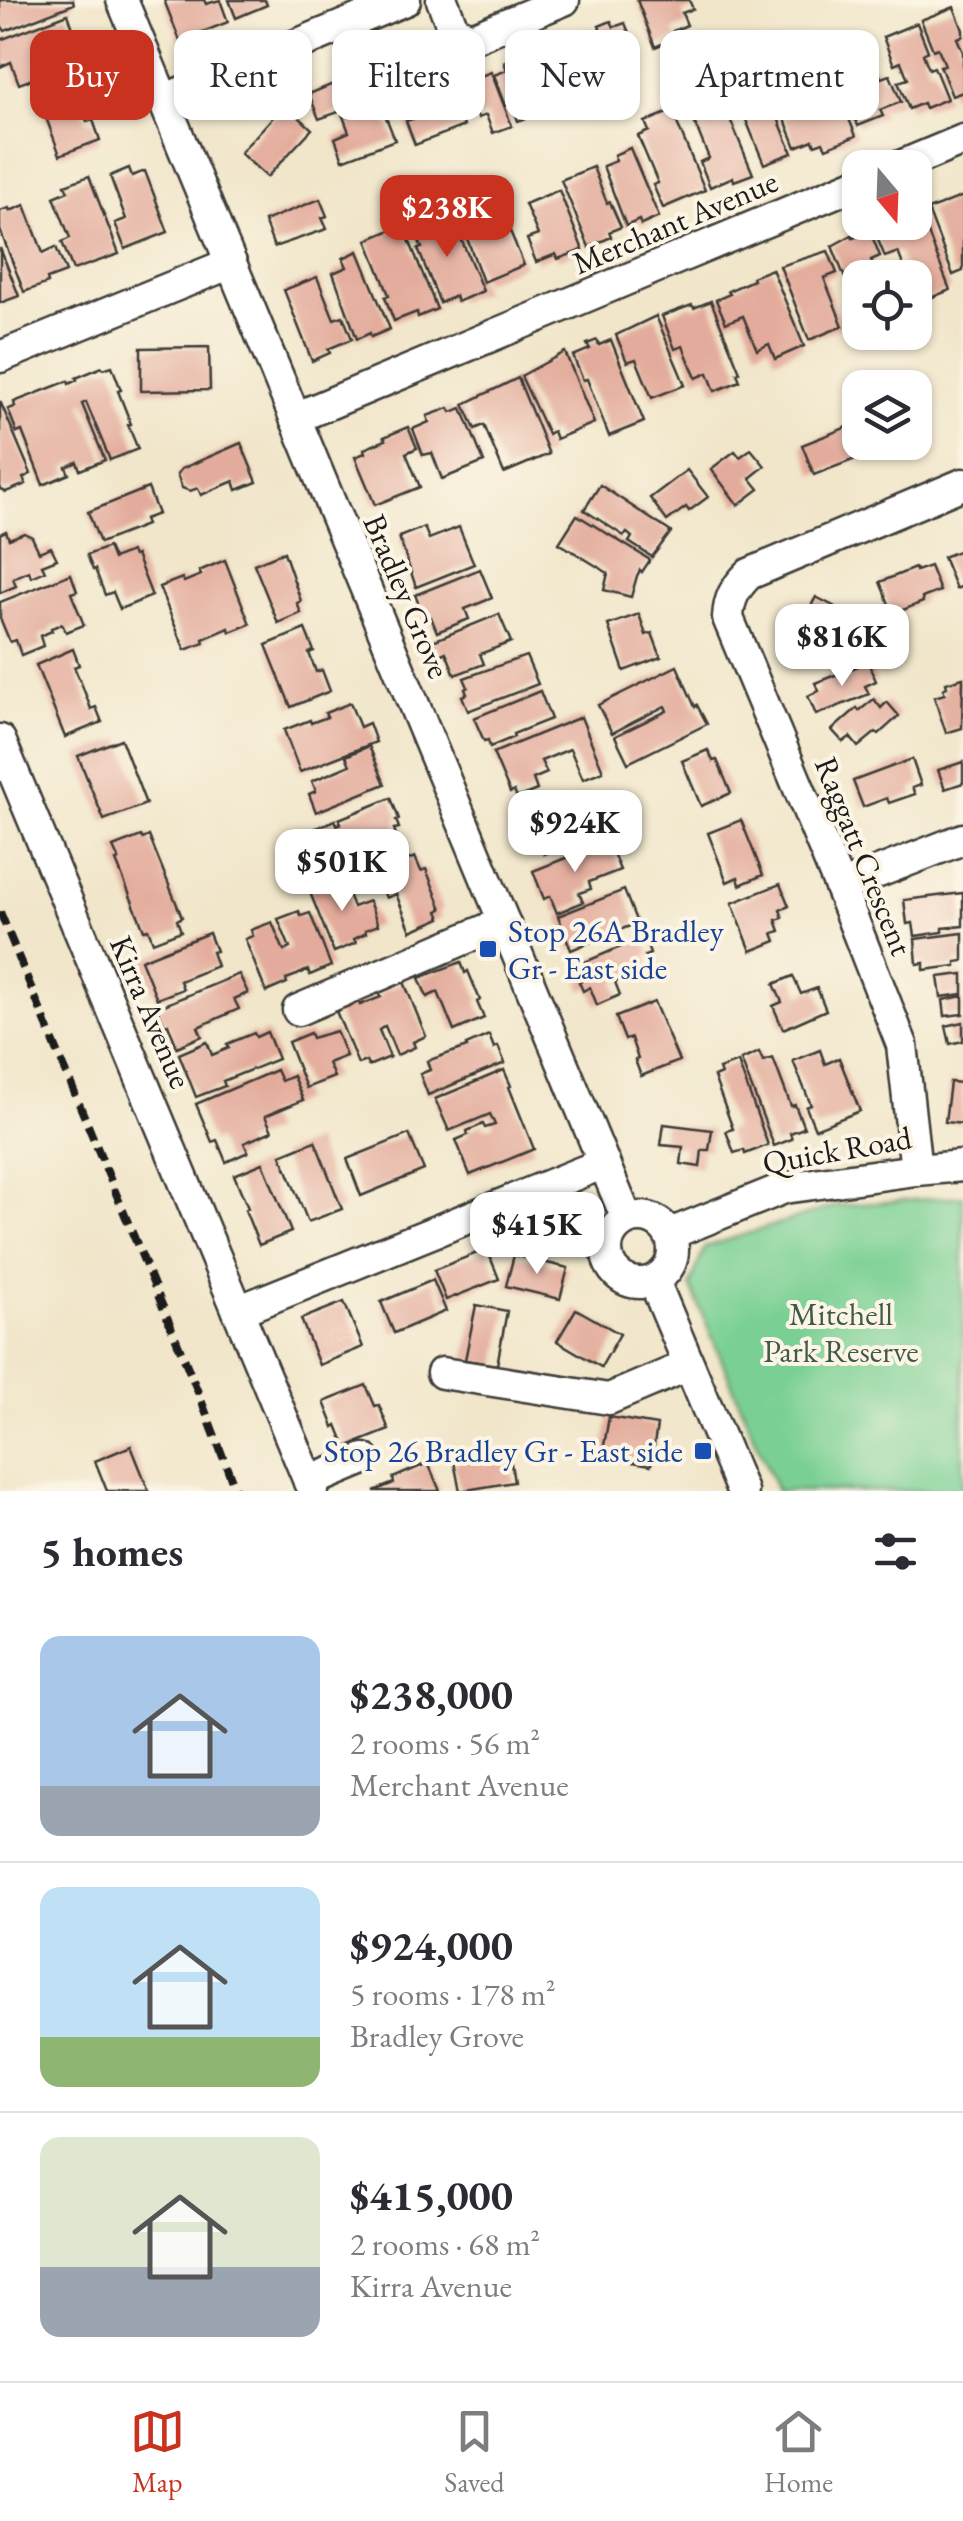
<!DOCTYPE html>
<html lang="en">
<head>
<meta charset="utf-8">
<style>
	:root { --surface:#fff; --page:#f7f7f7; --text:#2b2b33; --muted:#7c7c81; --line:#e1e1e2; --accent:#c8321e }
	body { margin:0; font-family:"EB Garamond",serif; background:var(--page); color:var(--text); height:100vh; display:flex; flex-direction:column; font-size:38px; white-space:nowrap }
	* { box-sizing:border-box; margin:0 }
	p { font-size:32px; color:var(--muted) }
	.icon { flex:none; width:55px; height:55px; fill:none; stroke:currentColor; stroke-width:2; stroke-linecap:round; stroke-linejoin:round }
	.map { position:relative; height:1491px; overflow:hidden }
	.panel { display:flex; flex-direction:column; background:var(--surface); flex:1 }
	.panel>* { flex:none }
	.banner { position:absolute; left:30px; top:30px; width:905px; height:90px; display:flex; gap:20px }
	.needle { width:65px; rotate:161deg }
	.tools { position:absolute; left:842px; top:150px; display:grid; gap:20px }
	.tools a { display:grid; place-items:center; width:90px; height:90px; border-radius:20px; background:var(--surface); box-shadow:0 2px 8px #0004; font-size:50px }
	.price { position:absolute; translate:-50% -85px; padding:0 22px; border-radius:20px; background:#fff; color:#222; font-size:32px; line-height:65px; filter:drop-shadow(0 2px 5px #0008) }
	.price::after { content:''; position:absolute; left:50%; top:60px; width:30px; height:22px; margin-left:-15px; background:inherit; clip-path:polygon(0 0,100% 0,50% 100%) }
	.price.on { background:var(--accent); color:#fff }
	ul { padding:0; list-style:none }
	li { display:flex; align-items:center; gap:30px; height:250px; padding:0 40px }
	li+li { border-top:2px solid var(--line) }
	li span { display:grid; place-items:center; flex:none; width:280px; height:200px; border-radius:20px; color:#555 }
	li>.icon { margin-inline-start:auto }
	span .icon { width:120px; height:120px; fill:#fffc; stroke-width:1 }
	li b { font-size:42px }
	h2 { display:flex; justify-content:space-between; align-items:center; height:120px; padding:0 40px; font-size:42px }
	.chip { padding:0 35px; border-radius:20px; background:var(--surface); box-shadow:0 2px 8px #0004; font-size:35px; line-height:90px }
	.chip.on { background:var(--accent); color:#fff }
	.tabs { display:flex; justify-content:space-around; align-items:center; height:140px; border-top:2px solid var(--line); background:var(--surface); font-size:28px; color:var(--muted) }
	.tabs a { display:grid; justify-items:center; gap:5px }
	.tabs .on { color:var(--accent) }
	.map>svg:first-child { display:block }
</style>
</head>
<body>
<div class="map">
<svg width="963" height="1491" viewBox="0 0 963 1491">
	<rect width="100%" height="100%" fill="#fcf5e5"/>
	<filter id="ink" filterUnits="userSpaceOnUse"><feTurbulence type="fractalNoise" baseFrequency=".01" numOctaves="2"/><feDisplacementMap in="SourceGraphic" scale="20" xChannelSelector="R" yChannelSelector="G"/><feConvolveMatrix kernelMatrix="1 2 1 2 8 2 1 2 1" color-interpolation-filters="sRGB"/></filter>
	<filter id="wash" filterUnits="userSpaceOnUse"><feTurbulence type="fractalNoise" baseFrequency=".0048" numOctaves="4" result="noise"/><feDisplacementMap in="SourceGraphic" scale="40" xChannelSelector="R" yChannelSelector="G"/><feGaussianBlur stdDeviation="2.25" result="paint"/><feColorMatrix in="noise" values="0 0 0 0 0 0 0 0 0 0 0 0 0 0 0 0 0 1.4 0 .05"/><feComposite in="paint" operator="in"/></filter>
	<g filter="url(#wash)">
		<rect width="100%" height="100%" fill="#f1e6ca"/>
		<polygon fill="#7ad094" stroke="#4b7658" stroke-width="2.5" points="963,1196 963,1491 777,1491 690,1285 705,1247 835,1206"/>
		<g id="blocks">
			<g fill="#e3ab9b">
				<polygon points="0,0 73,0 74,4 5,31 0,24"/>
				<polygon points="164,0 204,0 206,4 220,0 228,22 180,41"/>
				<polygon points="229,0 265,0 267,5 236,18"/>
				<polygon points="637,0 689,0 693,9 682,13 687,25 673,31 676,38 655,47"/>
				<polygon points="954,7 963,30 963,36 957,38 963,52 963,92 952,96 940,66 945,65 938,48 933,50 921,20"/>
				<polygon points="68,14 83,58 57,68 53,57 36,64 41,76 19,84 11,62 0,67 0,40"/>
				<polygon points="611,21 614,27 625,23 637,52 630,55 637,73 620,80 599,26"/>
				<polygon points="917,23 928,51 923,54 929,69 934,67 947,99 925,108 923,103 909,109 898,82 908,79 901,62 894,65 883,37"/>
				<polygon points="587,30 590,37 598,34 610,64 605,66 612,83 593,91 572,36"/>
				<polygon points="555,40 558,47 567,43 581,76 577,78 583,93 567,99 544,45"/>
				<polygon points="541,48 562,103 546,109 540,93 534,96 522,65 533,60 530,52"/>
				<polygon points="862,48 870,68 876,66 881,78 890,75 901,102 880,110 883,116 858,126 831,60"/>
				<polygon points="428,49 431,57 437,55 464,126 415,145 406,121 421,116 415,102 396,110 391,98 384,101 376,79 396,71 398,74 417,67 412,55"/>
				<polygon points="516,57 538,114 518,121 512,104 506,106 494,75 507,70 504,62"/>
				<polygon points="827,65 856,136 826,148 823,142 815,145 813,140 796,147 784,117 794,114 792,111 797,97 799,96 792,78"/>
				<polygon points="367,69 395,140 343,160 335,138 349,132 341,111 319,119 309,94 333,84 335,88 350,82 348,76"/>
				<polygon points="491,72 512,126 493,133 486,115 478,118 466,88 480,83 478,77"/>
				<polygon points="79,75 86,94 78,97 87,122 93,120 100,140 60,155 36,91"/>
				<polygon points="720,95 753,174 734,181 733,177 710,187 700,162 709,158 689,109"/>
				<polygon points="772,103 792,153 764,164 744,115"/>
				<polygon points="285,104 312,129 267,177 240,153"/>
				<polygon points="672,111 705,190 663,208 653,185 658,183 638,136 649,131 645,122"/>
				<polygon points="630,148 659,217 641,225 639,220 626,226 603,166 616,161 614,155"/>
				<polygon points="593,167 607,203 610,202 621,227 609,232 611,237 589,247 561,180"/>
				<polygon points="129,168 132,176 145,171 168,232 125,249 115,223 126,219 110,176"/>
				<polygon points="89,176 119,254 73,270 62,242 70,238 54,197 68,191 65,185"/>
				<polygon points="559,190 583,250 558,259 556,254 536,262 527,239 538,235 525,204"/>
				<polygon points="494,192 524,265 483,282 460,219 479,211 474,201"/>
				<polygon points="963,196 963,271 953,275 928,210"/>
				<polygon points="320,199 327,216 322,218 327,229 274,247 264,221"/>
				<polygon points="25,205 43,253 56,247 66,272 47,279 48,283 24,292 0,230 0,211 9,208 10,211"/>
				<polygon points="449,210 483,291 457,302 455,296 440,303 418,249 422,248 415,231 430,224 428,219"/>
				<polygon points="919,210 950,290 918,303 915,296 915,278 908,278 898,252 885,257 874,230 894,222 915,222 915,211"/>
				<polygon points="403,225 437,309 418,317 417,312 394,321 385,297 389,295 367,240"/>
				<polygon points="870,231 880,256 871,260 878,278 860,278 860,315 832,246 852,235 853,238"/>
				<polygon points="0,248 19,296 0,303"/>
				<polygon points="358,251 390,329 371,337 370,333 357,339 333,273 347,267 343,258"/>
				<polygon points="828,251 837,273 824,278 843,326 809,340 780,266"/>
				<polygon points="772,269 804,346 775,359 769,344 757,350 743,316 726,323 716,300 730,294 728,291 753,280 752,277"/>
				<polygon points="317,277 334,319 343,316 352,339 328,349 330,353 312,361 284,290"/>
				<polygon points="711,301 740,372 737,373 740,381 715,391 708,373 696,378 683,346 675,349 662,316 692,305 694,308"/>
				<polygon points="656,316 685,385 652,398 636,359 627,362 616,335"/>
				<polygon points="597,340 599,345 611,340 644,422 609,436 587,379 583,380 573,356 590,349 587,344"/>
				<polygon points="209,347 210,390 141,391 141,348"/>
				<polygon points="565,352 594,423 556,439 553,431 548,434 521,376"/>
				<polygon points="112,366 121,390 118,391 131,424 128,425 138,449 110,460 86,402 82,404 105,460 80,470 77,462 66,467 69,474 43,485 22,431 17,433 8,409 15,407 14,402 68,381 69,384 77,380 76,378 102,367 103,369"/>
				<polygon points="518,378 549,454 504,473 484,425 475,429 464,404"/>
				<polygon points="0,401 31,474 23,478 26,484 6,492 0,489"/>
				<polygon points="449,408 451,412 462,408 484,462 442,479 432,453 423,455 413,429 429,422 427,416"/>
				<polygon points="408,427 417,448 406,453 420,487 375,505 355,457 365,453 364,449 386,440 384,437"/>
				<polygon points="847,427 851,436 860,433 860,442 867,442 871,453 814,475 802,445"/>
				<polygon points="241,443 257,482 237,490 234,481 201,495 198,488 190,491 182,488 177,475 181,469"/>
				<polygon points="751,449 765,466 750,478 759,489 738,505 711,469 735,451 740,457"/>
				<polygon points="687,470 708,497 689,511 686,507 667,521 650,498"/>
				<polygon points="600,485 671,532 652,557 629,542 632,537 627,533 624,536 584,510"/>
				<polygon points="148,488 158,514 144,519 146,525 100,543 88,512"/>
				<polygon points="577,515 650,560 642,572 640,570 637,576 631,597 604,590 608,573 559,543"/>
				<polygon points="424,527 429,539 459,527 474,564 416,587 399,537"/>
				<polygon points="6,531 9,539 24,533 32,537 39,552 51,547 57,559 42,565 45,571 31,577 29,571 13,578 16,586 0,593 0,534"/>
				<polygon points="108,547 113,559 131,552 133,556 136,555 152,596 120,609 113,592 105,595 95,569 93,570 87,555"/>
				<polygon points="963,549 963,586 956,589 943,557"/>
				<polygon points="284,552 301,601 297,603 301,613 278,623 254,564"/>
				<polygon points="225,560 250,624 230,632 229,628 203,639 204,643 185,650 159,587 182,578 184,582 201,575 199,571"/>
				<polygon points="930,566 940,591 922,598 923,602 893,614 880,582 915,568 916,571"/>
				<polygon points="480,569 492,598 465,609 469,619 437,632 431,617 425,619 415,595"/>
				<polygon points="71,574 77,591 71,593 84,625 66,632 62,624 51,628 52,631 40,636 43,646 21,655 16,640 10,642 0,618 0,602"/>
				<polygon points="816,597 843,611 815,662 788,648"/>
				<polygon points="499,614 511,642 480,654 484,664 455,675 446,652 439,655 433,641"/>
				<polygon points="639,614 646,635 652,633 661,657 624,671 608,625"/>
				<polygon points="305,629 314,651 309,653 316,672 322,670 330,691 291,707 266,645"/>
				<polygon points="73,649 79,665 74,667 82,685 91,709 96,707 102,722 65,737 36,665"/>
				<polygon points="526,656 538,684 468,711 462,696 467,694 465,689 468,687 464,678"/>
				<polygon points="868,662 876,681 865,686 869,694 816,715 808,696 819,691 815,683"/>
				<polygon points="677,666 695,707 697,705 707,724 628,763 615,736 667,711 665,706 612,733 598,705"/>
				<polygon points="963,678 962,728 946,733 934,697 945,694 943,689 947,687 946,683"/>
				<polygon points="540,691 551,719 513,734 514,737 490,747 488,740 484,741 474,718"/>
				<polygon points="874,699 881,708 887,702 899,716 879,734 876,732 858,747 850,737 843,742 832,730 857,708 859,711"/>
				<polygon points="350,703 360,727 369,723 376,742 300,772 284,730 310,720 311,723 327,717 325,713"/>
				<polygon points="581,717 603,771 583,779 570,749 541,761 547,773 533,779 537,790 517,798 514,791 510,793 493,753"/>
				<polygon points="121,739 146,804 104,820 78,756"/>
				<polygon points="369,746 385,784 316,812 309,794 316,791 312,781 350,765 346,756"/>
				<polygon points="708,750 713,761 717,760 731,793 701,806 682,761"/>
				<polygon points="912,759 921,785 912,788 915,794 889,803 887,798 863,807 853,781"/>
				<polygon points="963,762 963,783 945,789 938,770"/>
				<polygon points="586,795 597,822 593,823 597,832 544,854 529,818"/>
				<polygon points="391,798 399,819 396,820 399,828 394,829 401,849 374,859 371,853 364,855 361,848 300,872 288,840 335,820 337,825 341,823 339,819"/>
				<polygon points="741,820 763,875 740,885 738,877 727,882 708,833"/>
				<polygon points="141,836 143,839 149,836 182,917 177,920 181,931 153,942 148,929 144,930 116,861 119,860 113,847"/>
				<polygon points="608,841 620,870 589,882 591,889 579,893 583,902 557,913 550,896 544,899 533,871"/>
				<polygon points="415,857 421,871 426,869 442,909 438,911 441,918 411,931 396,894 386,898 376,873"/>
				<polygon points="341,877 353,907 369,901 378,925 365,930 366,933 354,939 356,943 334,952 309,890"/>
				<polygon points="780,884 789,906 780,910 783,918 776,920 780,931 773,933 776,941 751,951 732,903"/>
				<polygon points="624,890 637,923 571,950 558,916"/>
				<polygon points="963,893 963,926 943,928 943,932 915,936 913,923 907,924 904,900"/>
				<polygon points="299,911 301,916 310,913 331,966 310,975 308,970 297,975 286,979 287,983 266,992 245,939 253,936 251,930 272,922 284,951 290,948 278,919"/>
				<polygon points="209,933 216,951 212,952 217,966 180,981 183,989 157,999 141,960"/>
				<polygon points="963,933 963,961 956,962 956,966 924,970 924,963 917,964 915,939"/>
				<polygon points="644,937 650,954 645,956 650,967 615,982 620,995 597,1005 590,987 583,991 579,982 582,981 578,965"/>
				<polygon points="461,962 465,973 468,971 480,1000 477,1002 484,1018 454,1031 438,992 427,997 419,978"/>
				<polygon points="239,974 248,993 234,999 239,1009 198,1027 202,1036 177,1047 168,1024 165,1025 157,1008"/>
				<polygon points="963,974 963,994 941,997 938,977"/>
				<polygon points="793,976 801,994 817,988 826,1010 783,1029 773,1006 782,1002 774,984"/>
				<polygon points="404,982 426,1036 413,1042 415,1047 397,1055 385,1026 379,1030 390,1057 368,1066 366,1061 358,1064 336,1011 359,1002 360,1005 381,997 379,993"/>
				<polygon points="963,996 963,1014 945,1016 943,1000"/>
				<polygon points="654,1002 679,1061 641,1076 635,1060 638,1059 631,1038 625,1040 616,1017"/>
				<polygon points="963,1022 963,1041 950,1044 946,1026"/>
				<polygon points="336,1031 346,1056 328,1063 334,1077 306,1088 288,1042 310,1033 312,1038"/>
				<polygon points="267,1032 278,1059 223,1081 225,1086 196,1097 179,1054 207,1042 212,1055 229,1048 227,1044 254,1033 256,1037"/>
				<polygon points="489,1035 494,1048 498,1046 505,1063 428,1095 420,1074 430,1070 427,1061 467,1047 466,1045"/>
				<polygon points="820,1050 825,1064 839,1058 860,1111 815,1129 806,1107 811,1105 793,1061"/>
				<polygon points="759,1052 763,1061 773,1058 791,1106 795,1105 804,1128 790,1133 792,1139 774,1146 741,1060"/>
				<polygon points="738,1062 768,1145 745,1154 744,1150 734,1153 726,1131 733,1129 714,1077 721,1074 719,1069"/>
				<polygon points="276,1070 281,1081 293,1076 303,1100 265,1116 272,1131 244,1143 248,1152 226,1162 217,1140 212,1142 196,1104"/>
				<polygon points="504,1070 511,1086 509,1087 534,1149 470,1175 456,1140 468,1135 467,1131 483,1124 485,1128 495,1125 491,1116 490,1114 449,1131 435,1099"/>
				<polygon points="950,1082 963,1083 963,1124 945,1122"/>
				<polygon points="664,1124 712,1130 709,1150 702,1150 700,1167 681,1164 683,1147 661,1145"/>
				<polygon points="409,1134 424,1170 361,1196 347,1159"/>
				<polygon points="315,1141 342,1209 308,1222 281,1155"/>
				<polygon points="263,1163 291,1232 259,1245 245,1210 248,1208 234,1175"/>
				<polygon points="487,1249 499,1279 446,1300 434,1270"/>
				<polygon points="514,1255 568,1268 560,1299 506,1286"/>
				<polygon points="433,1280 446,1311 394,1333 381,1302"/>
				<polygon points="344,1302 363,1347 319,1365 301,1319"/>
				<polygon points="476,1305 507,1311 497,1365 465,1360"/>
				<polygon points="576,1309 620,1334 601,1367 557,1341"/>
				<polygon points="366,1385 375,1406 379,1405 389,1430 346,1447 337,1425 334,1427 324,1402"/>
				<polygon points="609,1417 657,1425 651,1465 602,1457"/>
				<polygon points="131,1446 149,1491 107,1491 95,1461"/>
				<polygon points="509,1451 514,1482 460,1491 454,1462"/>
				<polygon points="428,1463 440,1491 374,1491 394,1483 393,1478"/>
			</g>
		</g>
	</g>
	<g filter="url(#ink)">
		<use href="#blocks" fill-opacity="0" stroke="#3c3a36" stroke-width="2.5"/>
		<g fill="none" stroke-linecap="round" stroke-linejoin="round">
			<defs>
				<g id="minor">
					<polyline points="122,0 627,1219"/>
					<polyline points="442,0 454,31 472,38 564,0"/>
					<polyline points="163,100 405,0"/>
					<polyline points="896,168 963,140"/>
					<polyline points="0,357 231,263"/>
					<polyline points="295,418 860,182"/>
					<polyline points="0,740 313,1491"/>
					<polyline points="840,887 963,839"/>
					<polyline points="298,1010 504,922"/>
					<path d="M 916,1170 L 902,1045 L 840,887 L 728,618 C 729,598 735,588 749,574 L 963,484"/>
					<circle cx="640" cy="1250" r="33"/>
					<polyline points="670,1234 784,1188 916,1170 963,1166"/>
					<polyline points="654,1281 742,1491"/>
					<polyline points="238,1311 604,1163"/>
					<polyline points="442,1373 609,1399 689,1365"/>
					<polyline points="309,1482 364,1459"/>
				</g>
			</defs>
			<use href="#minor" stroke="#3c3a36" stroke-width="35"/>
			<use href="#minor" stroke="#fff" stroke-width="30"/>
			<polyline stroke="#1c1c1c" stroke-width="8" stroke-dasharray="15 8" stroke-linecap="butt" points="0,912 200,1397 236,1491"/>
		</g>
	</g>
	<g fill="#1a4fb4" stroke="#fcf5e5" stroke-width="4">
		<rect x="478" y="939" width="20" height="20" rx="5"/>
		<rect x="693" y="1441" width="20" height="20" rx="5"/>
	</g>
	<g text-anchor="middle" stroke-width="8" stroke-linejoin="round" paint-order="stroke">
		<g font-size="32" fill="#1c1c1c" stroke="#fcf5e5">
			<text transform="translate(675 222) rotate(-23)" y="11">Merchant Avenue</text>
			<text transform="translate(407 596) rotate(67)" y="11">Bradley Grove</text>
			<text transform="translate(864 856) rotate(68)" y="11">Raggatt Crescent</text>
			<text transform="translate(151 1012) rotate(67)" y="11">Kirra Avenue</text>
			<text transform="translate(837 1150) rotate(-10)" y="11">Quick Road</text>
		</g>
		<g font-size="32" fill="#164399" stroke="#fcf5e5" text-anchor="start">
			<text x="508" y="942">Stop 26A Bradley<tspan x="508" dy="37">Gr - East side</tspan></text>
			<text x="683" y="1462" text-anchor="end">Stop 26 Bradley Gr - East side</text>
		</g>
		<g font-size="32" fill="#3d5b46" stroke="#fcf5e5">
			<text x="841" y="1325">Mitchell<tspan x="841" dy="37">Park Reserve</tspan></text>
		</g>
	</g>
</svg>
<div class="tools">
<a><svg class="needle" viewBox="-14 -14 28 28"><path d="M0-13l5 13h-10z" fill="#e53935"/><path d="M0 13l5-13h-10z" fill="#7c7c81"/></svg></a>
<a><svg class="icon" aria-label="locate" viewBox="0 0 24 24"><circle cx="12" cy="12" r="6"/><path d="M12 2v4M12 18v4M2 12h4M18 12h4"/></svg></a>
<a><svg class="icon" aria-label="layers" viewBox="0 0 24 24"><path d="M12 4l9 5-9 5-9-5zM3 14l9 5 9-5"/></svg></a>
</div>
<b class="price on" style="left:447px;top:260px">$238K</b>
<b class="price" style="left:842px;top:689px">$816K</b>
<b class="price" style="left:575px;top:875px">$924K</b>
<b class="price" style="left:342px;top:914px">$501K</b>
<b class="price" style="left:537px;top:1277px">$415K</b>
<div class="banner">
<a class="chip on">Buy</a>
<a class="chip">Rent</a>
<a class="chip">Filters</a>
<a class="chip">New</a>
<a class="chip">Apartment</a>
</div>
</div>
<section class="panel">
<h2>5 homes<svg class="icon" aria-label="filters" viewBox="0 0 24 24"><path d="M4 7h16M4 17h16"/><circle cx="9" cy="7" r="2"/><circle cx="15" cy="17" r="2"/></svg></h2>
<ul>
<li><span style="background:linear-gradient(#a9c7e8 75%,#9aa5b1 0)"><svg class="icon" aria-label="home" viewBox="0 0 24 24"><path d="M3 11l9-7 9 7M6 9v11h12V9"/></svg></span><div><b>$238,000</b><p>2 rooms · 56 m²</p><p>Merchant Avenue</p></div></li>
<li><span style="background:linear-gradient(#bfe0f5 75%,#8fb573 0)"><svg class="icon" aria-label="home" viewBox="0 0 24 24"><path d="M3 11l9-7 9 7M6 9v11h12V9"/></svg></span><div><b>$924,000</b><p>5 rooms · 178 m²</p><p>Bradley Grove</p></div></li>
<li><span style="background:linear-gradient(#dfe7d0 65%,#9aa5b1 0)"><svg class="icon" aria-label="home" viewBox="0 0 24 24"><path d="M3 11l9-7 9 7M6 9v11h12V9"/></svg></span><div><b>$415,000</b><p>2 rooms · 68 m²</p><p>Kirra Avenue</p></div></li>
</ul>
</section>
<nav class="tabs">
<a class="on"><svg class="icon" aria-label="map" viewBox="0 0 24 24"><path d="M3 6l6-2 6 2 6-2v14l-6 2-6-2-6 2zM9 4v14M15 6v14"/></svg>Map</a>
<a><svg class="icon" aria-label="saved" viewBox="0 0 24 24"><path d="M7 4h10v16l-5-4-5 4z"/></svg>Saved</a>
<a><svg class="icon" aria-label="home" viewBox="0 0 24 24"><path d="M3 11l9-7 9 7M6 9v11h12V9"/></svg>Home</a>
</nav>
</body>
</html>
